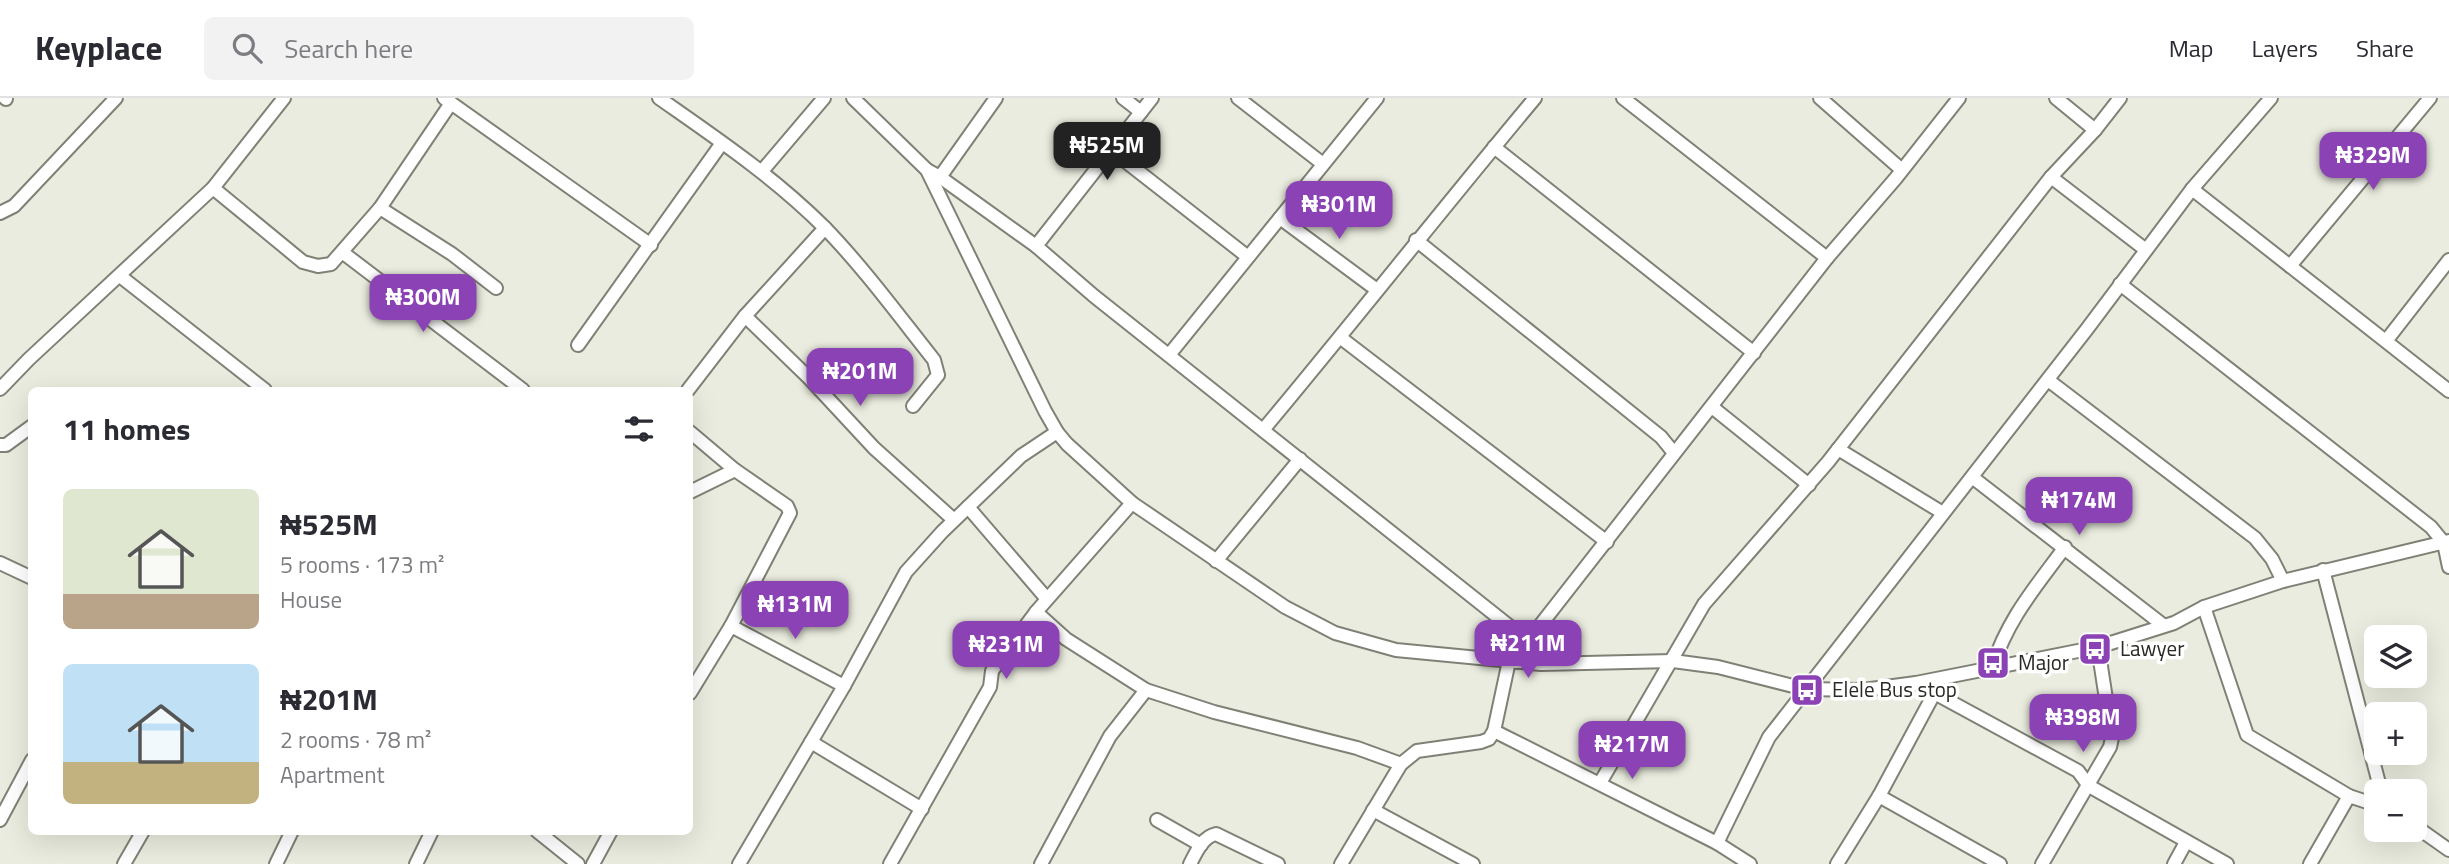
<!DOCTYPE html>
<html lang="en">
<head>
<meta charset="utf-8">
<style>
	:root { --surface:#fff; --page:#f2f2f3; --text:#2b2b33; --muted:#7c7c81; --line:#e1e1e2; --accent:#8b42b4 }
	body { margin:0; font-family:"Titillium Web",sans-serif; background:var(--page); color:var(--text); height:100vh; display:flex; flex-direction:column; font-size:26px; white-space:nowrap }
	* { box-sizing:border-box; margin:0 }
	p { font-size:23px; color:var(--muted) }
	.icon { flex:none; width:38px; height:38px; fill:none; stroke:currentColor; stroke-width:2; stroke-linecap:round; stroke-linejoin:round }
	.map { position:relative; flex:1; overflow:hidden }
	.details { position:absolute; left:28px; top:289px; width:665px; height:448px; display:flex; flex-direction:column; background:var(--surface); border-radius:10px; box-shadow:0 7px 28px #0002 }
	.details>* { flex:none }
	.controls { position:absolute; left:2364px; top:527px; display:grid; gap:14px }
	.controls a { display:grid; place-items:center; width:63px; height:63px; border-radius:10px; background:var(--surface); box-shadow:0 7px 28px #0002; font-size:35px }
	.price { position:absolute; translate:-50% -60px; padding:0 16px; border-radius:14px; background:var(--accent); color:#fff; font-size:23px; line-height:46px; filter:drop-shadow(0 2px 4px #0008) }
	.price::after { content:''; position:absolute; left:50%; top:42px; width:21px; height:16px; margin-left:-10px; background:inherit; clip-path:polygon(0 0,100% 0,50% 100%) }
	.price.active { background:#222; color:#fff }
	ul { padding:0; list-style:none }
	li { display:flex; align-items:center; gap:21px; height:175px; padding:0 35px }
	li span { display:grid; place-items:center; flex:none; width:196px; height:140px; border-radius:10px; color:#555 }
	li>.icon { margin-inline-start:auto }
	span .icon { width:84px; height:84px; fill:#fffc; stroke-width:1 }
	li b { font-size:30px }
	h2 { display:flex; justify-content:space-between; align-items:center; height:84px; padding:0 35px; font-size:30px }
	header { display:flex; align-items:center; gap:42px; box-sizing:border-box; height:98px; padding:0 35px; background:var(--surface); border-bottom:2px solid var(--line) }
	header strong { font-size:33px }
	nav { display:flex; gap:38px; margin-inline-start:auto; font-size:24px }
	.search { width:490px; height:63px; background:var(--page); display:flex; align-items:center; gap:18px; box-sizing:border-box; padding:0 24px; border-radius:10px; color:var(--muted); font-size:26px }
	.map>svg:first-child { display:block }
</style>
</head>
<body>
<header>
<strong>Keyplace</strong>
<div class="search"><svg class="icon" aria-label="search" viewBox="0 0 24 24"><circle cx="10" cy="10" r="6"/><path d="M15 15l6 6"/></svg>Search here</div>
<nav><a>Map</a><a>Layers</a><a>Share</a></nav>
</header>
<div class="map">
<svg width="2449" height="766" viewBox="0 0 2449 766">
	<rect width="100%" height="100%" fill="#eaecdf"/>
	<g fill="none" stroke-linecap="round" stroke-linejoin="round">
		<defs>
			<g id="minor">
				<polyline points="5,0 6,1"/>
				<polyline points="444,0 651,147"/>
				<path d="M 659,0 C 716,40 774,79 824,129 C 863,169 899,218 934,262 L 938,277 L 913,308"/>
				<polyline points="853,0 927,72 1045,313 1057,334 1067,346 1132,405 1285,509 1335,535 1396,552 1541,566 1673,563 1718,569 1805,591 1863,592 1916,585 2098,549 2174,525 2204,509 2283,483 2449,443"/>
				<polyline points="1123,0 1141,14"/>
				<polyline points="1238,0 1323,66"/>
				<polyline points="1623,0 1827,160"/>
				<polyline points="1820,0 1902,72"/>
				<polyline points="2056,0 2095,32"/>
				<polyline points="1494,49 1754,255"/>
				<polyline points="1111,52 1248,159"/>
				<polyline points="927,72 940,79 1036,148 1094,198 1528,543"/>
				<polyline points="762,73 824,0"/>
				<polyline points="940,79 996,0"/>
				<polyline points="2051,79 2146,152"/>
				<polyline points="213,90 303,164 318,168 331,166 380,110 451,5"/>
				<polyline points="2192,91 2449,293"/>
				<polyline points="380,110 452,156 496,190"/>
				<polyline points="0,115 14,108 116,0"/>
				<polyline points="1280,120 1377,192"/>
				<polyline points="1416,142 1661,339 1674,355"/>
				<polyline points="1036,148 1152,0"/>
				<polyline points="342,154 523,292"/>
				<polyline points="2290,168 2430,0"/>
				<polyline points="120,178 265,292"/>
				<polyline points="2120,186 2431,429 2444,445 2449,469"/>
				<polyline points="745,218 809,280 874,350 954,422"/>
				<polyline points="1341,240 1607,444"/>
				<polyline points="2386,243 2449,162"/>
				<polyline points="578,247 722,45"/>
				<polyline points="1169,257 1377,0"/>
				<polyline points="2048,282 2255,440 2272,461 2283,483"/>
				<polyline points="0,291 29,261 213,90 284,0"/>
				<polyline points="688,292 745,218 825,130"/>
				<polyline points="1712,309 1809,387"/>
				<path d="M 1263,332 C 1355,222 1443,110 1535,0"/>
				<polyline points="690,334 735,372 787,408 790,415 731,528 690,595"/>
				<polyline points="0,347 6,347 32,328"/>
				<polyline points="1838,351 1943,415"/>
				<polyline points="1972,379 2163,527"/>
				<polyline points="690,394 735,372"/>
				<polyline points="968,409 1047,501"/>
				<polyline points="1216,463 1300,361"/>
				<polyline points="0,465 32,480"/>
				<polyline points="2323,472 2381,693"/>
				<polyline points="2204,509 2247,637 2349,698"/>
				<polyline points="1036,514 1066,541 1146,592 1214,614 1357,650 1401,666"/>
				<polyline points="731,528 844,588"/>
				<polyline points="1516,564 1528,543 1827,160 1896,80 1959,0"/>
				<path d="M 1992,570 C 2008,520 2035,490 2065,449"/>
				<polyline points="1916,585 2078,673 2089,688 2227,766"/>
				<polyline points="1494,633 1717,745 1750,766"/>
				<polyline points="811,644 922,711"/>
				<polyline points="1600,685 1704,506 1828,364 2051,79 2095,32 2120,0"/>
				<polyline points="1879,698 2000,766"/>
				<polyline points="1373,712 1473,766"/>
				<polyline points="0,722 32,662"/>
				<polyline points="1157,722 1201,747"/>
				<polyline points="2415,728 2449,752"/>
				<polyline points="537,733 578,766"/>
				<polyline points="1717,745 1769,639 2087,231 2192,91 2271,0"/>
				<polyline points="124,766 143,733"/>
				<polyline points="276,766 292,733"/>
				<polyline points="416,766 432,733"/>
				<polyline points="593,766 611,733"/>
				<polyline points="739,766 844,588 906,474 942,434 1021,358 1057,334"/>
				<polyline points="890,766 990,589 992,573 1036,514 1132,405"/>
				<polyline points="1041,766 1110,638 1146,592"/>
				<path d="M 1190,766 C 1196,755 1202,739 1216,736 L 1278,766"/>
				<polyline points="1341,766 1401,666 1417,653 1481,644 1489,641 1494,633 1509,563"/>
				<polyline points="1837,766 1879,698 1935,594"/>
				<polyline points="2042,766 2110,649 2112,640 2098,549"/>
				<polyline points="2174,766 2186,744"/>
				<polyline points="2310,766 2349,698 2376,707"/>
			</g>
		</defs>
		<use href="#minor" stroke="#808176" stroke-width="16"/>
		<use href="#minor" stroke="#fff" stroke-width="12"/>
	</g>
	<defs>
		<symbol id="bus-square" viewBox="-11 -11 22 22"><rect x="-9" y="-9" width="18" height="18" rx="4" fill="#8b42b4" stroke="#fff"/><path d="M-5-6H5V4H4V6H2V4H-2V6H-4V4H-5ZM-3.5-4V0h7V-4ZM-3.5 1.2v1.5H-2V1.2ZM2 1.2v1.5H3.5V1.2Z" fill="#fff"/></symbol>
	</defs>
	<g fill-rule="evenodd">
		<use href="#bus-square" x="2076" y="532" width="38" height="38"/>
		<use href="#bus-square" x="1974" y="546" width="38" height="38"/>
		<use href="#bus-square" x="1788" y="573" width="38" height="38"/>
	</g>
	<g text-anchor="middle" stroke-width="7" stroke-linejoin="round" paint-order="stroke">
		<g font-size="21" fill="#292925" stroke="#fff" text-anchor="start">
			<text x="2120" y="558">Lawyer</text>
			<text x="2018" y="572">Major</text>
			<text x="1832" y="599">Elele Bus stop</text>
		</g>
	</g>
</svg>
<div class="controls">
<a><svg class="icon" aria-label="layers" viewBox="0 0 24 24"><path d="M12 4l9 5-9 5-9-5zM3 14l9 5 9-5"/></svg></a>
<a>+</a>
<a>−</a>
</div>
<b class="price active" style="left:1107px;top:84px">₦525M</b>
<b class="price" style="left:2373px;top:94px">₦329M</b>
<b class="price" style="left:1339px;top:143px">₦301M</b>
<b class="price" style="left:423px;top:236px">₦300M</b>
<b class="price" style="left:860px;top:310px">₦201M</b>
<b class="price" style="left:2079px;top:439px">₦174M</b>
<b class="price" style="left:795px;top:543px">₦131M</b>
<b class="price" style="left:1528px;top:582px">₦211M</b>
<b class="price" style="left:1006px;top:583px">₦231M</b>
<b class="price" style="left:2083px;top:656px">₦398M</b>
<b class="price" style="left:1632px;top:683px">₦217M</b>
<section class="details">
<h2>11 homes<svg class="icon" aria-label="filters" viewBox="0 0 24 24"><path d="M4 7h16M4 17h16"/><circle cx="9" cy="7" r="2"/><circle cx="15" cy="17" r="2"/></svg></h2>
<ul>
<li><span style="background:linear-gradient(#dfe7d0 75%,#b9a48a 0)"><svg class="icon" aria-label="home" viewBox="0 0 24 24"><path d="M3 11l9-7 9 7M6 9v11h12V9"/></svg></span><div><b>₦525M</b><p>5 rooms · 173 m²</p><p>House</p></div></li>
<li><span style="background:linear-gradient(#bfe0f5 70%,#c2b280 0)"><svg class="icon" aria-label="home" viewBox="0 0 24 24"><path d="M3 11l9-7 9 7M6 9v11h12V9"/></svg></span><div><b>₦201M</b><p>2 rooms · 78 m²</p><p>Apartment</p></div></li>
</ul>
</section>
</div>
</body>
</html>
